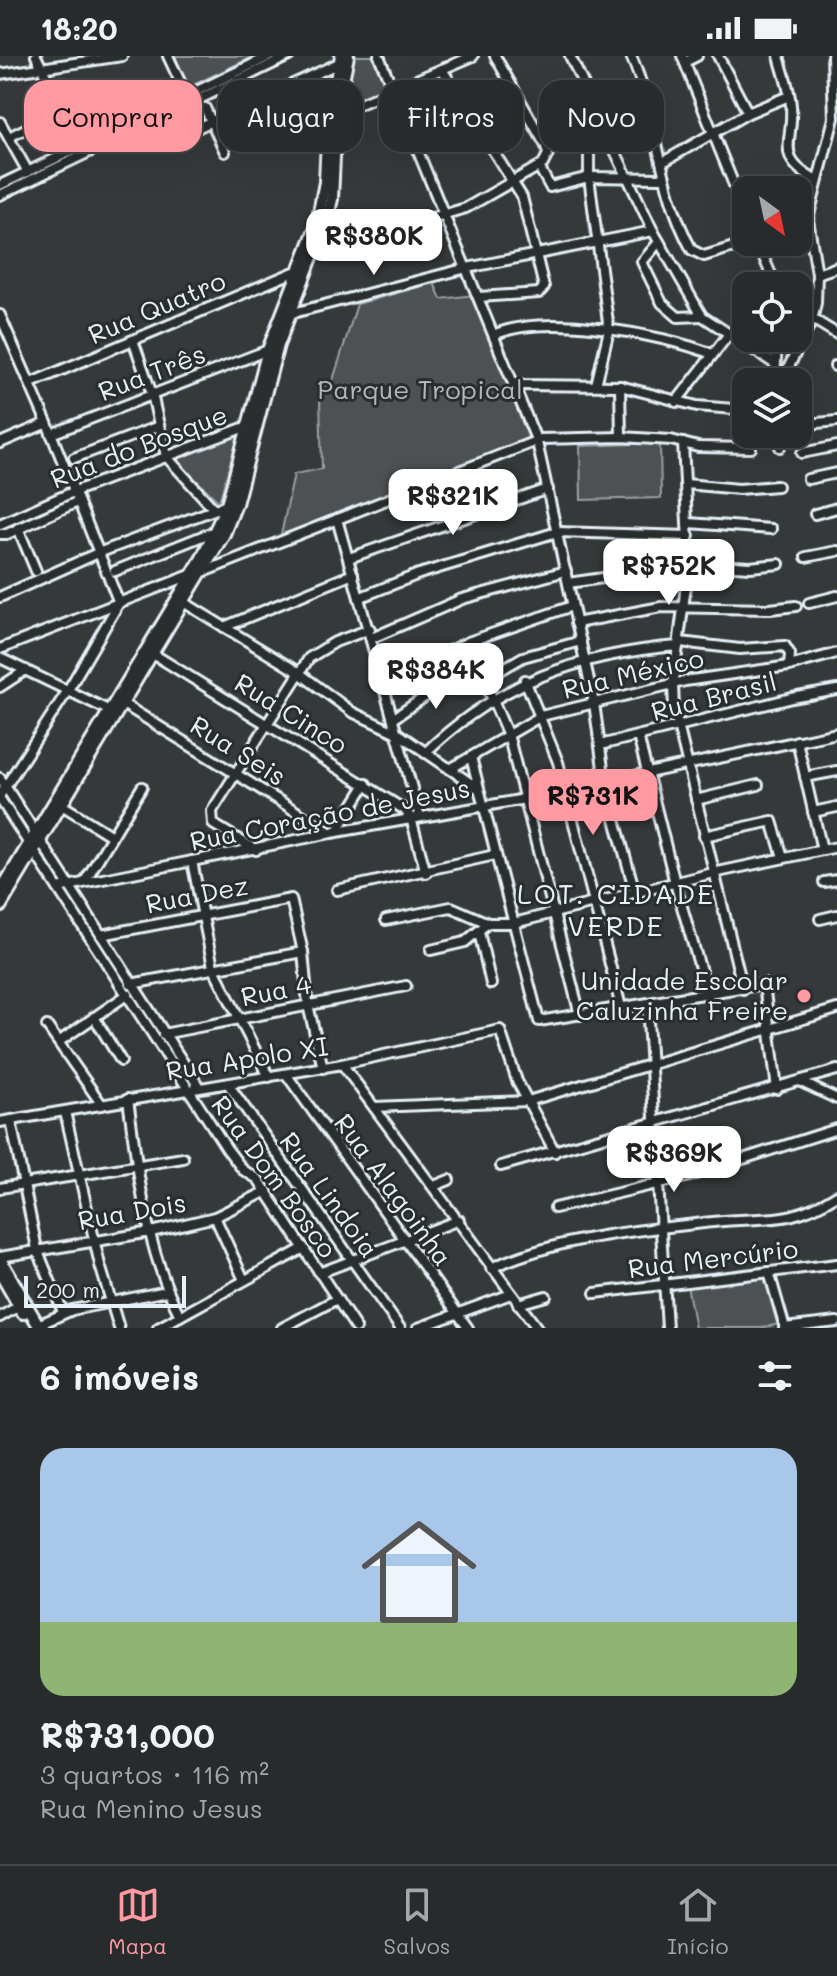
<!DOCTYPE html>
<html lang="pt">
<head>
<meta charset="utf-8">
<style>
	:root { --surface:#282b2c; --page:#343738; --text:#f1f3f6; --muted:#a5a7a9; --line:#444748; --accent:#ff9aa2 }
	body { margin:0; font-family:Mali,sans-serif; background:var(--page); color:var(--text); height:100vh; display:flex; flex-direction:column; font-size:30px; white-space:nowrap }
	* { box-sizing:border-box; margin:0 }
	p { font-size:26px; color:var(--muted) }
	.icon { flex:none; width:44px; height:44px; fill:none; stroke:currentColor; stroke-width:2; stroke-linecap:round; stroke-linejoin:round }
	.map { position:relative; height:1272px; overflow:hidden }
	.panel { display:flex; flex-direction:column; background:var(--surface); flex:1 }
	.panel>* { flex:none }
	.guide { position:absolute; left:24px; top:24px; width:790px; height:72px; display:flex; gap:16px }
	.needle { width:52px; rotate:147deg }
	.tools { position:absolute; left:732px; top:120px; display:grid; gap:16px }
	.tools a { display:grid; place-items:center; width:80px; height:80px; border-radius:16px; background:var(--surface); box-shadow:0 8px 32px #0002,0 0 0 2px var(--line); font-size:40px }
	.scale { position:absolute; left:24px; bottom:20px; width:162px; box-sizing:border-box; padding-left:8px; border:4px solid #e8f1f8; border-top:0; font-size:22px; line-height:28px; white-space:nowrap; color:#e8f1f8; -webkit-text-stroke:6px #2a2d2e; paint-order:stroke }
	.price { position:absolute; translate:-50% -68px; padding:0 18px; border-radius:16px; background:#fff; color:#222; font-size:26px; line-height:52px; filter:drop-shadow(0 2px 4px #0008) }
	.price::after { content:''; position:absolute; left:50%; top:48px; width:24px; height:18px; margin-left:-12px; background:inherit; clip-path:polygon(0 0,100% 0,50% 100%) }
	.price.current { background:var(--accent); color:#111 }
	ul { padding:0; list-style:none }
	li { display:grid; align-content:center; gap:16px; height:424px; padding:0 40px }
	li+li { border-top:2px solid var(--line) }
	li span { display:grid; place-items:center; height:248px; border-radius:24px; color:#555 }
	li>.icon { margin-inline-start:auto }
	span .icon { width:144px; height:144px; fill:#fffc; stroke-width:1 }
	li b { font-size:34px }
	h2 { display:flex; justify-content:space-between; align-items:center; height:96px; padding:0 40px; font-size:34px }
	.chip { padding:0 28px; border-radius:24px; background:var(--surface); box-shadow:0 8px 32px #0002,0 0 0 2px var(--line); font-size:28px; line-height:72px }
	.chip.current { background:var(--accent); color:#111 }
	.status { display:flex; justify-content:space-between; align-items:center; height:56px; padding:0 40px; background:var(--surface); direction:ltr }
	.status svg { height:22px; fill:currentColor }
	.menu { display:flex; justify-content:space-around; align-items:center; height:112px; border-top:2px solid var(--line); background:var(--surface); font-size:22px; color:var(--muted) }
	.menu a { display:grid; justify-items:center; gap:4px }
	.menu .current { color:var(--accent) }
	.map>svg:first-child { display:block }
</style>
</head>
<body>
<div class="status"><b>18:20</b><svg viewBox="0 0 49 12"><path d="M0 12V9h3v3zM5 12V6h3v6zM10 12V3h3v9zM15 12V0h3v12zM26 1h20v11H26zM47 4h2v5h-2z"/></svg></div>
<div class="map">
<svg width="837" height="1272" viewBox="0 0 837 1272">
	<rect width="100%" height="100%" fill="#35393a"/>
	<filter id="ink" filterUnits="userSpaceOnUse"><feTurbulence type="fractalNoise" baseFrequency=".0125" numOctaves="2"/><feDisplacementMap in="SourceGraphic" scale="16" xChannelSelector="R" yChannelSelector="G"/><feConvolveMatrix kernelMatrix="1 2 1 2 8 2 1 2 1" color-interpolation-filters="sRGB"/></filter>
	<g filter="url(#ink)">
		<g fill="#4d5152" stroke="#9aa1a5" stroke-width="2">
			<polygon points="175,0 254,0 189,31"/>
			<polygon points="351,0 376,0 391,32 344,52 339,50"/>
			<polygon points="283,49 288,69 255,79 249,58"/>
			<polygon points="434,227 441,243 474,239 530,382 281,479 294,418 322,413 320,343 323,331 333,324 357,248"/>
			<polygon points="238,380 219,446 172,400"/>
			<polygon points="660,387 661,442 581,444 580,390"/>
			<polygon points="767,1219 780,1268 761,1272 695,1272 687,1229"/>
		</g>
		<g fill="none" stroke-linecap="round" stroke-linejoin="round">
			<defs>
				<g id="minor">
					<polyline points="36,0 81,90"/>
					<polyline points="168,0 188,43"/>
					<polyline points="379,0 537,386 594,647 605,727 635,836"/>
					<polyline points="570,0 653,175 702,260 775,308"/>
					<path d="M 631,0 C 659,64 658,133 692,194 L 704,200 L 750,186"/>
					<polyline points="682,0 746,159"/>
					<polyline points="718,0 748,57"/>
					<path d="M 779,0 C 783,16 790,33 791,50 C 794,88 773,101 817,125"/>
					<polyline points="685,6 697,0"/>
					<polyline points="442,13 522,141 544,231 539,237 479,241"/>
					<polyline points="0,18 122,0"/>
					<polyline points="247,29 255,45"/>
					<polyline points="592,43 589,62 589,121 609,274 596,329"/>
					<polyline points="205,52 225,96"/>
					<polyline points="336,58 473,0"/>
					<polyline points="0,66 28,116"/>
					<polyline points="186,77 339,7"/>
					<polyline points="9,81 61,55"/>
					<polyline points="663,106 748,57 789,40"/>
					<polyline points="539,111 550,131 589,121 661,122"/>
					<polyline points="0,129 270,0"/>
					<polyline points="0,139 289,0"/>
					<polyline points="659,186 642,206 662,247 678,261 702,260"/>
					<polyline points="757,186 776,230"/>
					<polyline points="315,196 466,152 543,108 548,98 546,90 495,0"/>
					<polyline points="817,218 837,211"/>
					<polyline points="798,254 837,278"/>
					<polyline points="289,258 467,212 653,175"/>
					<polyline points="0,259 47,367 119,547 68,634 0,739"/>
					<path d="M 494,279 C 544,256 662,278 712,298"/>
					<polyline points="133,284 152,338 166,400 214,453"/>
					<polyline points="835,310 837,310"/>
					<polyline points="775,326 777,282"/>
					<polyline points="781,326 812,265 816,247 817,218 808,163 834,62 832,0"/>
					<polyline points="31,327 299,214"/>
					<polyline points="514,329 620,330 697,350 746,354"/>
					<polyline points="620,330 621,381"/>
					<polyline points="676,346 729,278"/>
					<polyline points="798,369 837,365"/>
					<polyline points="51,378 268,294"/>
					<polyline points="779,378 780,391"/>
					<polyline points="0,387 47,367"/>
					<polyline points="683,387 689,507 673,628 674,653 743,933"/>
					<polyline points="802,397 837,390"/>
					<polyline points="74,402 159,370"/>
					<polyline points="808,423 837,417"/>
					<polyline points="686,428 739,433 777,430"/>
					<polyline points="815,458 837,452"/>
					<polyline points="337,463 420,761"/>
					<polyline points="689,467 771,473"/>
					<polyline points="0,468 73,436 248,370"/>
					<polyline points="18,472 36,515"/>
					<polyline points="0,478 7,478 77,446"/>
					<polyline points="806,501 837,495"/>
					<polyline points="349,502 548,433"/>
					<polyline points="689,507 750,511 779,508"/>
					<polyline points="115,515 215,475"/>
					<polyline points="203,516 541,383 621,381 671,384 698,391 751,392"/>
					<polyline points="568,527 617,520 688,521"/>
					<polyline points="0,541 98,497 227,449"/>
					<polyline points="361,541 419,518 557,476 689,480"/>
					<polyline points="185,547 298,616 352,656 399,678 479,733"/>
					<polyline points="809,547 837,540"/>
					<polyline points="576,567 661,551 770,553 796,550"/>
					<polyline points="224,571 353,518"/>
					<polyline points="372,582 462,543 566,515"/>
					<polyline points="680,586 740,593 785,590 790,598 789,610"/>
					<polyline points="0,593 193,518"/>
					<polyline points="150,596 405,754 411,762 426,817"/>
					<polyline points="0,602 110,655"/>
					<polyline points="484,623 509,682 580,959"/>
					<polyline points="525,624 558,706 621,951"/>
					<polyline points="385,626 468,586 572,550"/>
					<polyline points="0,631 26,614"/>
					<polyline points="123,648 331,777"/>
					<polyline points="394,662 461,616 474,626 480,626 523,601 581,585"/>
					<polyline points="638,680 675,827 708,939"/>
					<polyline points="797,685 822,794"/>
					<polyline points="600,689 792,642 837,634"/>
					<path d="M 425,697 C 497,627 579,598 678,590"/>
					<polyline points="471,701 539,965 764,928 777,1033"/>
					<polyline points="450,713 541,660 685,625 789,610 837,597"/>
					<polyline points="805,721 837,715"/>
					<polyline points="0,722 199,1031"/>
					<polyline points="0,743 227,1093 243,1114 258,1123 356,1272"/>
					<polyline points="696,744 758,729"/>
					<polyline points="62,749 110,779"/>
					<polyline points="813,756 837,751"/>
					<polyline points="336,776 366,728"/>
					<polyline points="704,780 772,765 783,801"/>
					<polyline points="256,794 213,768 212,755 309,602 335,586 370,573"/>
					<polyline points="192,805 213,911 269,1021"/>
					<polyline points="85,825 142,731"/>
					<polyline points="824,826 837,824"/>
					<polyline points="58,832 331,777 525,743 837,677"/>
					<polyline points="337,834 495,799"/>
					<polyline points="820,863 837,859"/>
					<polyline points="386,864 451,851 488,867 514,867 713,817 837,791"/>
					<polyline points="479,876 491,928"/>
					<polyline points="101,879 291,843 303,896 308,949 323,1012"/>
					<polyline points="431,894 465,886 488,867"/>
					<polyline points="131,928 303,896"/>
					<polyline points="647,948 667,1272"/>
					<polyline points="94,961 121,1005"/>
					<polyline points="47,970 102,1049"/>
					<polyline points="163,978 406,930"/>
					<polyline points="60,985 128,938"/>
					<polyline points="342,1008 537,1272"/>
					<polyline points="286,1018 468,1272"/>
					<polyline points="801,1026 837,1043"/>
					<polyline points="228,1028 400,1272"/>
					<path d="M 128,1043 C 138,1116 146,1195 180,1260"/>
					<polyline points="374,1051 528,1045 837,953"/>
					<polyline points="65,1056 100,1209 119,1272"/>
					<polyline points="11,1065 37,1193 63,1256"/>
					<polyline points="0,1066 342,1008 500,974 517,1025 555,1096"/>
					<polyline points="501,1110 837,1014"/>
					<polyline points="434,1130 449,1124"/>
					<polyline points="0,1132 183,1102"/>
					<polyline points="555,1152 686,1121 837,1073"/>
					<polyline points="215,1161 244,1224"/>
					<polyline points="0,1201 151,1176 215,1161 267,1135"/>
					<path d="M 491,1212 C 559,1181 639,1174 713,1166 C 766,1160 788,1170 837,1139"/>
					<polyline points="769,1216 785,1272"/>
					<polyline points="319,1217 459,1164"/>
					<polyline points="595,1237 837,1208"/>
					<polyline points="518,1248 546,1240"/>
					<polyline points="0,1261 19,1250"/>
					<polyline points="38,1269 72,1254 167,1235"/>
					<polyline points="158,1272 304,1192"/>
					<polyline points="282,1272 337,1243"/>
					<polyline points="418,1272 511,1238"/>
					<polyline points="784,1272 837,1266"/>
				</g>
				<g id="major">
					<polyline points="0,836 202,502 227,449 268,294 316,171 325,126 328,60 341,0"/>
					<polyline points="0,851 224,478 236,448 278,289 328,160 332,143 336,58 348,0"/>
					<polyline points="0,1203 40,1272"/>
					<polyline points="0,1217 23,1257"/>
				</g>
			</defs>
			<use href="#minor" stroke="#e8f1f8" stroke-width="14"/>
			<use href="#major" stroke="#e8f1f8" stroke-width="16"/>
			<use href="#minor" stroke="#2a2d2e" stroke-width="8"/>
			<use href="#major" stroke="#2a2d2e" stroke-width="10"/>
		</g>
	</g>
	<circle fill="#ff9aa2" stroke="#2a2d2e" stroke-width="3" cx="804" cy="940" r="8"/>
	<g text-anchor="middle" stroke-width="6" stroke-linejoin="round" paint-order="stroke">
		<g font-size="26" fill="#e8f1f8" stroke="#2a2d2e">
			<text transform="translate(157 252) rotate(-23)" y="9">Rua Quatro</text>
			<text transform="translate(152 317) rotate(-21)" y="9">Rua Três</text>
			<text transform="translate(139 391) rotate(-21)" y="9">Rua do Bosque</text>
			<text transform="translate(633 618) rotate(-13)" y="9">Rua México</text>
			<text transform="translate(714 641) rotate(-14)" y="9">Rua Brasil</text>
			<text transform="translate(291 658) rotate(32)" y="9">Rua Cinco</text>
			<text transform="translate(238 695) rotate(32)" y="9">Rua Seis</text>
			<text transform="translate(330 759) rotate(-11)" y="9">Rua Coração de Jesus</text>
			<text transform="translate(197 839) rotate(-11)" y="9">Rua Dez</text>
			<text transform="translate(276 935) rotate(-11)" y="9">Rua 4</text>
			<text transform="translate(247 1003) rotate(-9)" y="9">Rua Apolo XI</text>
			<text transform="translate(274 1121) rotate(54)" y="9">Rua Dom Bosco</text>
			<text transform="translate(393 1134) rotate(54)" y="9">Rua Alagoinha</text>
			<text transform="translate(329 1139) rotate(54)" y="9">Rua Lindoia</text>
			<text transform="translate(132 1156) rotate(-10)" y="9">Rua Dois</text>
			<text transform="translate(713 1203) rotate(-7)" y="9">Rua Mercúrio</text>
		</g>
		<g font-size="26" fill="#b2b9be" stroke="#2a2d2e">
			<text x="420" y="343">Parque Tropical</text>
		</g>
		<g font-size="26" fill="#e8f1f8" stroke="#2a2d2e" text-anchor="end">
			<text x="788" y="934">Unidade Escolar<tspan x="788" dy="30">Caluzinha Freire</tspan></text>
		</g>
		<g font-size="28" letter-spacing="2" fill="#e8f1f8" stroke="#2a2d2e">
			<text x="616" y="848">LOT. CIDADE<tspan x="616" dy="32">VERDE</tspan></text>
		</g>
	</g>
</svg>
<div class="tools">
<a><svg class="needle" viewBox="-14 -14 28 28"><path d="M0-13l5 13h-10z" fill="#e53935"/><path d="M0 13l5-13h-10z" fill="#a5a7a9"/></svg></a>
<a><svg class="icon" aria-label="locate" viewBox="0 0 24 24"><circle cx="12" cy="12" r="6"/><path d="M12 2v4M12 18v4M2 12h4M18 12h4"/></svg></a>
<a><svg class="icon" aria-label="layers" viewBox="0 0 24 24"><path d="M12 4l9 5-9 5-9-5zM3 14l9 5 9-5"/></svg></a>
</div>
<div class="scale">200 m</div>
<b class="price" style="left:374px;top:221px">R$380K</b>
<b class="price" style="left:453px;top:481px">R$321K</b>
<b class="price" style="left:669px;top:551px">R$752K</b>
<b class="price" style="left:436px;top:655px">R$384K</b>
<b class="price current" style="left:593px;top:781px">R$731K</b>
<b class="price" style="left:674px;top:1138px">R$369K</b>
<div class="guide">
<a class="chip current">Comprar</a>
<a class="chip">Alugar</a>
<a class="chip">Filtros</a>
<a class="chip">Novo</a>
</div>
</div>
<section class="panel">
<h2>6 imóveis<svg class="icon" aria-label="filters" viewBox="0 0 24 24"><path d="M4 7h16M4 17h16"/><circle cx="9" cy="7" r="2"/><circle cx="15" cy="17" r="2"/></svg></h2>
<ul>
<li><span style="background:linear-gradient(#a9c7e8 70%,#8fb573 0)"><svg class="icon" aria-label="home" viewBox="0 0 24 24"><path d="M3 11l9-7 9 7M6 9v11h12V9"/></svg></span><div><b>R$731,000</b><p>3 quartos · 116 m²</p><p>Rua Menino Jesus</p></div></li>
</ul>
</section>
<nav class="menu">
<a class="current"><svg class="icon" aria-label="map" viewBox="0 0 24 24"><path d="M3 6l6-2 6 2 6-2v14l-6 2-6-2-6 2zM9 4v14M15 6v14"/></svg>Mapa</a>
<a><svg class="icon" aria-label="saved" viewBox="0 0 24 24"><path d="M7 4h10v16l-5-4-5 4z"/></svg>Salvos</a>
<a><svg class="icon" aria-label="home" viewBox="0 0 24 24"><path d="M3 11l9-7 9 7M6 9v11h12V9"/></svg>Início</a>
</nav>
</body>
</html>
